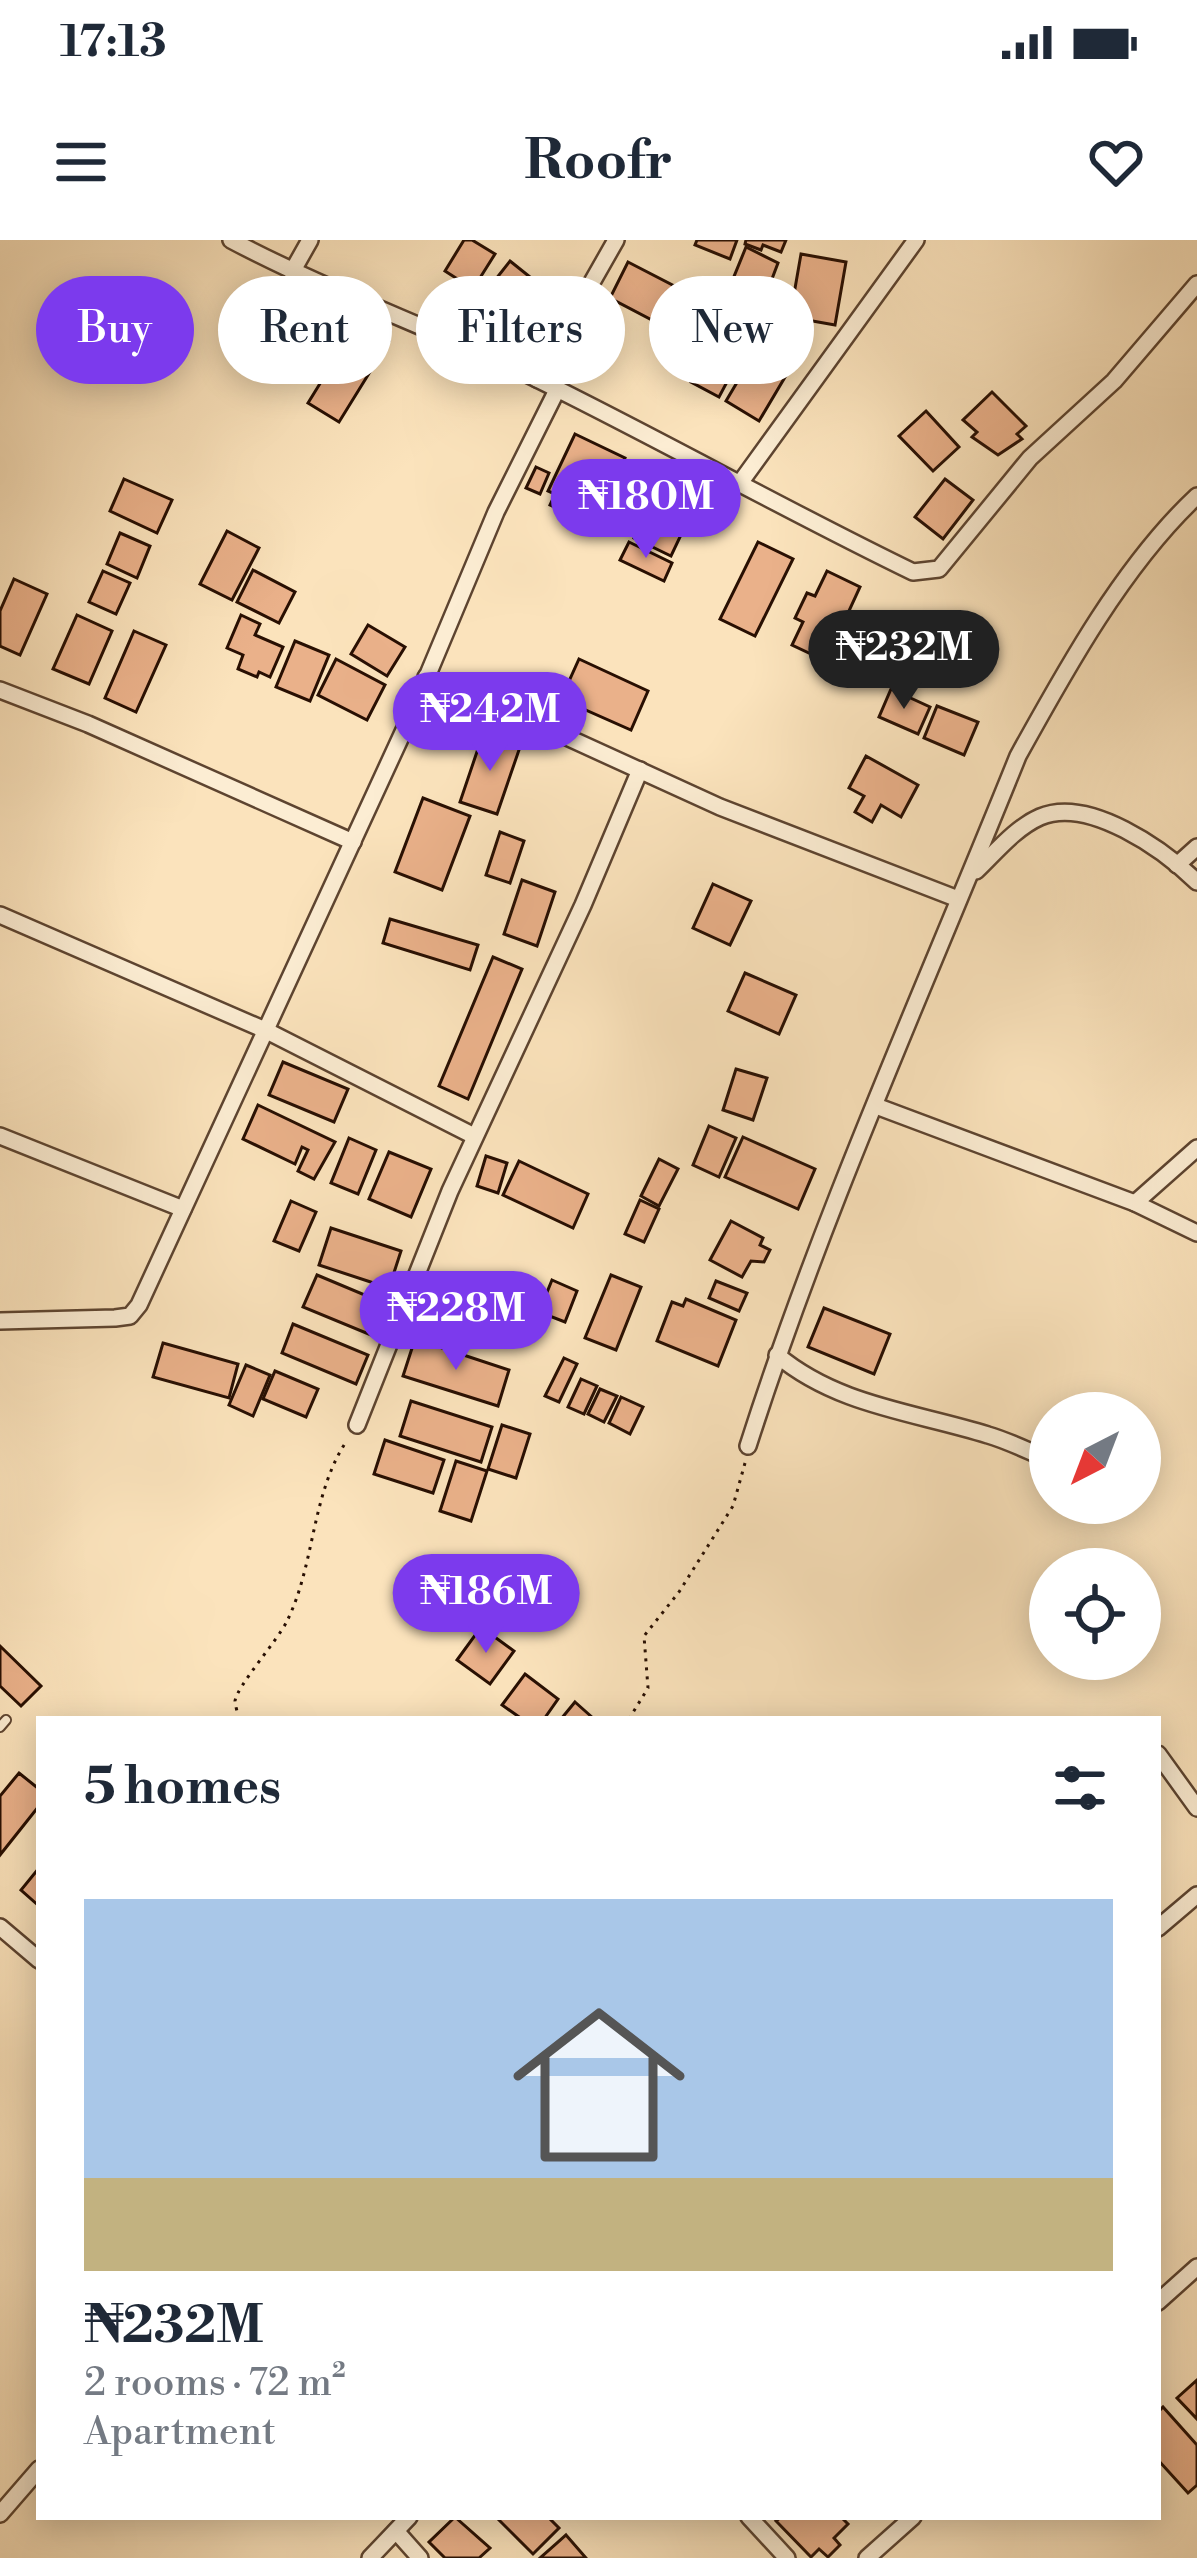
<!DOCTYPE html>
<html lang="en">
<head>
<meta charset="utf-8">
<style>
	:root { --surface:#fff; --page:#f6f6f7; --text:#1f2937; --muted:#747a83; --accent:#7c3aed }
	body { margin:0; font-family:"Libre Bodoni",serif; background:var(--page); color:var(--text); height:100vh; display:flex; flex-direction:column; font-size:45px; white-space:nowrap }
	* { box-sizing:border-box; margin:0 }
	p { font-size:39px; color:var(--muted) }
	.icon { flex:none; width:66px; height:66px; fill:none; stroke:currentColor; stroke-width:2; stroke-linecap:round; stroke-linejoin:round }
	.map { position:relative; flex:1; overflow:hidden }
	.drawer { position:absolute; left:36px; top:1476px; width:1125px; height:804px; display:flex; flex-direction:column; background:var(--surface); border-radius:0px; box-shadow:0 6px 30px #0003 }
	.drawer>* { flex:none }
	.hud { position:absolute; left:36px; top:36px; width:1125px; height:108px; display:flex; gap:24px }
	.needle { width:78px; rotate:222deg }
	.buttons { position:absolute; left:1029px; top:1152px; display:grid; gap:24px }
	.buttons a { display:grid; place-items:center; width:132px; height:132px; border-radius:50%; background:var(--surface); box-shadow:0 6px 30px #0003; font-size:60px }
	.price { position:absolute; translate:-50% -102px; padding:0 27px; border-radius:42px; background:var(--accent); color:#fff; font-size:39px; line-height:78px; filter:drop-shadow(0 3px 6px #0008) }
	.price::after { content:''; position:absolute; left:50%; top:72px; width:36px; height:27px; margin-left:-18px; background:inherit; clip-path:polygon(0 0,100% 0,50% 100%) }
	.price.on { background:#222; color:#fff }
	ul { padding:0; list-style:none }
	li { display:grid; align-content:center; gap:24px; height:636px; padding:0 48px }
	li span { display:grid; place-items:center; height:372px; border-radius:0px; color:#555 }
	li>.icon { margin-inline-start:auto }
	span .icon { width:216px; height:216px; fill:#fffc; stroke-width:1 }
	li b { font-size:51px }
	h2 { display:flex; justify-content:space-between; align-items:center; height:144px; padding:0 48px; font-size:51px }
	.pill { padding:0 42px; border-radius:54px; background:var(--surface); box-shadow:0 6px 30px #0003; font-size:42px; line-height:108px }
	.pill.on { background:var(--accent); color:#fff }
	.status { display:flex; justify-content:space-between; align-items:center; height:84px; padding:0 60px; background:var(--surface); direction:ltr }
	.status svg { height:33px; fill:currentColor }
	header { display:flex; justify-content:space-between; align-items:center; height:156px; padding:0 48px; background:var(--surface); font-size:54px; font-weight:800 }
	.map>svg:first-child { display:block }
</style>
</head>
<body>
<div class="status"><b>17:13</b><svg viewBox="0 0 49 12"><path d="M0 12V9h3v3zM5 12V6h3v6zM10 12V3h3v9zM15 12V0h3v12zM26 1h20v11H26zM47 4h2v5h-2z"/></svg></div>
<header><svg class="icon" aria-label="menu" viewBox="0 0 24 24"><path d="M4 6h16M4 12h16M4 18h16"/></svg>Roofr<svg class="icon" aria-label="heart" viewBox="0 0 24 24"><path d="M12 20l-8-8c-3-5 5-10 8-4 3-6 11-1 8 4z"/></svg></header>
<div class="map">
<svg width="1197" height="2318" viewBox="0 0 1197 2318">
	<rect width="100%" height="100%" fill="#fbe3bc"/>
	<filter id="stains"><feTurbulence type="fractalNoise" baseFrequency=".00167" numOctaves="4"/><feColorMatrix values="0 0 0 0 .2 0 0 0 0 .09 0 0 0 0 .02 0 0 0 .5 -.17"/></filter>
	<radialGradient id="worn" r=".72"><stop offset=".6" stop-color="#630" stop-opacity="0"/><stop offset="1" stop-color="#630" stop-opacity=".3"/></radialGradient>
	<g fill="#eab18a" stroke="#280f02" stroke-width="3">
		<polygon points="464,0 472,0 495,14 473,49 445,31"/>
		<polygon points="697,0 737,0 730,19 695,5"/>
		<polygon points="746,0 786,0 781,12 763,5 761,10 745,4"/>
		<polygon points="746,7 778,23 767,52 733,39"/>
		<polygon points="801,14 846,22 835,85 790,77"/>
		<polygon points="510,21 550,53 535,73 547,82 531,102 516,90 523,80 519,76 516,80 493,62 497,56 488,49"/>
		<polygon points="628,22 711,65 692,101 610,58"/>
		<polygon points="729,46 764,61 752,90 717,75"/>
		<polygon points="358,82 389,101 339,182 308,163"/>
		<polygon points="717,83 748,95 737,121 706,108"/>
		<polygon points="758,107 791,127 759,181 726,161"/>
		<polygon points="706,112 735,127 719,157 691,142"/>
		<polygon points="992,152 1026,186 1017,194 1022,199 998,215 972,197 977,192 963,180"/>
		<polygon points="926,171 959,207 933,231 899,196"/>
		<polygon points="575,194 625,218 613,246 604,242 591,271 582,267 576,277 550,265 555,254 548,251"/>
		<polygon points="536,227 549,233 540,254 526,248"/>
		<polygon points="124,239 172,260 157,293 110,271"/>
		<polygon points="945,239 973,260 943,299 915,277"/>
		<polygon points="660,243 697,261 671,316 634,298"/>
		<polygon points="227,291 259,308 232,360 200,344"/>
		<polygon points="120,293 150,306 137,338 107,324"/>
		<polygon points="629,302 672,323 664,341 620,320"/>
		<polygon points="758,302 793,319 755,396 720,379"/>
		<polygon points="253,330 295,352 279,383 237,362"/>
		<polygon points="103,331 130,343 116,374 89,362"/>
		<polygon points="827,331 860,347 826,421 792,405 803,382 795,378 807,353 815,356"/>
		<polygon points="14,339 47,354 20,415 0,406 0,371"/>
		<polygon points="77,375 112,391 89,444 53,429"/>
		<polygon points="241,375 260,384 255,395 283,407 270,437 259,432 257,437 238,429 243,415 227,408"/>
		<polygon points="368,385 405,407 387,436 351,414"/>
		<polygon points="134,391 166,405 136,472 105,458"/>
		<polygon points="295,401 329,415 310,461 276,447"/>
		<polygon points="336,419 385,445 367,480 318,455"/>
		<polygon points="579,419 648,451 631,490 561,459"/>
		<polygon points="891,449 930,467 918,494 879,477"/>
		<polygon points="937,466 978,482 964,515 924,498"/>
		<polygon points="483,494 520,507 497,574 460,562"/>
		<polygon points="866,516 918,545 901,577 881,565 872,582 855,572 864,556 849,548"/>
		<polygon points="423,558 470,576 442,650 395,632"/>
		<polygon points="500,592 524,601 510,643 486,635"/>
		<polygon points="522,640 555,652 537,706 504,694"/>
		<polygon points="713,644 751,661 730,705 693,688"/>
		<polygon points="390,679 478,705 470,730 383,703"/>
		<polygon points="493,717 522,729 468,859 439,846"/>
		<polygon points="745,733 796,755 779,794 728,771"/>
		<polygon points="283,822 348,849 334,882 269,855"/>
		<polygon points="736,829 767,838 753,880 723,870"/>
		<polygon points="258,865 335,902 314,939 298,931 308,910 302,907 295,924 243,899"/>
		<polygon points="709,886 736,898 719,937 693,925"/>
		<polygon points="743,897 815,929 798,969 725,937"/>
		<polygon points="349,898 376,910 358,954 331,943"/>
		<polygon points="389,912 431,929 411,977 369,959"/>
		<polygon points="486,916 507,923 498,953 477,946"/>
		<polygon points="659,919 678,929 659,966 641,956"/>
		<polygon points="519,921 588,954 573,988 503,955"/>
		<polygon points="640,960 659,969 644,1002 625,994"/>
		<polygon points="291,961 316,972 299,1011 274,1001"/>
		<polygon points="731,981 763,998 760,1005 770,1010 764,1022 751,1021 742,1037 710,1020"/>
		<polygon points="331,988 401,1011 389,1048 319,1025"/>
		<polygon points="317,1035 384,1063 371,1095 303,1067"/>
		<polygon points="611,1035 641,1047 616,1110 585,1098"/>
		<polygon points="552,1040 577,1051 565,1082 539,1072"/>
		<polygon points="716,1041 747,1053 739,1071 709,1058"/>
		<polygon points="686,1059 736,1080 718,1126 657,1101 672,1062 683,1066"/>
		<polygon points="824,1068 890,1094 874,1134 808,1107"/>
		<polygon points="293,1084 368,1115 356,1144 282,1113"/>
		<polygon points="415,1099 509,1130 498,1166 403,1136"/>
		<polygon points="163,1103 238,1124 229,1158 153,1137"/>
		<polygon points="564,1118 577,1124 559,1162 545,1156"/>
		<polygon points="246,1125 270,1135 253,1176 229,1165"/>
		<polygon points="275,1131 318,1149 306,1177 263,1159"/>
		<polygon points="581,1139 597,1146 584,1174 568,1167"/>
		<polygon points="600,1149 617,1156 604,1182 588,1174"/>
		<polygon points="621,1157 643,1167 630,1194 609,1183"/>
		<polygon points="411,1161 492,1187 481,1222 400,1196"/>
		<polygon points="502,1185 530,1194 516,1238 488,1229"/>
		<polygon points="385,1200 444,1220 433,1253 374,1234"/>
		<polygon points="456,1221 487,1231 471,1281 440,1271"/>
		<polygon points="481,1387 514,1411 490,1444 457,1420"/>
		<polygon points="0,1406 41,1446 21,1466 0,1446"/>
		<polygon points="525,1434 558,1459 544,1479 522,1479 502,1465"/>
		<polygon points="575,1462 594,1479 561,1479"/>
		<polygon points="19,1533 39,1549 39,1566 0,1615 0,1556"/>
		<polygon points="39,1628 39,1666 21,1650"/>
		<polygon points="1197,2140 1197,2179 1177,2158"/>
		<polygon points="1163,2167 1197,2205 1197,2245 1188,2253 1158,2220 1158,2172"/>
		<polygon points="455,2277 490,2308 479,2318 445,2318 429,2302"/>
		<polygon points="496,2277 548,2277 559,2288 533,2314"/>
		<polygon points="781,2277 841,2277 848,2284 834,2298 840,2305 828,2317 819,2309 811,2317 776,2281"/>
		<polygon points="566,2295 586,2318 540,2318"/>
	</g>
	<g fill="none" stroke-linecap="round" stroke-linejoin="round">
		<defs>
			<polyline id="lane" points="0,1487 6,1480"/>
			<g id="street">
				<path d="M 231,0 C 331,53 438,90 539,140 C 665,202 787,271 913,332 L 939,329 L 1030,218 L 1114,141 L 1197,44"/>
				<polyline points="292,32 310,0"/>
				<polyline points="537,139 616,0"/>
				<polyline points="740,243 916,0"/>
				<polyline points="426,437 536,483 720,567 958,659"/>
				<polyline points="0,450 88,484 353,602"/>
				<polyline points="1177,625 1197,607"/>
				<path d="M 976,631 C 995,613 1015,588 1040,577 C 1089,556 1164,610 1197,642"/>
				<polyline points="0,675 265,790 474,896"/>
				<polyline points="876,866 1135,963 1197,993"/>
				<polyline points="0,896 183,969"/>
				<polyline points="1135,963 1197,908"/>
				<polyline points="0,1081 115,1078 130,1076 139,1065 411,475 496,272 557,150"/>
				<path d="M 777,1115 C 838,1166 915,1172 988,1195 C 1009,1201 1030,1212 1050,1220"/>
				<polyline points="357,1185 450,951 583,665 640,530"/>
				<path d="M 748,1206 C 823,971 926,745 1018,516 C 1066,429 1124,324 1197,256"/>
				<polyline points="1158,1514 1197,1568"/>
				<polyline points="0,1687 39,1720"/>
				<polyline points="1158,1688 1197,1655"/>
				<polyline points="1158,2062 1197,2027"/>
				<polyline points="0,2274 39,2229"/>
				<polyline points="749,2277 787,2318"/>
				<polyline points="396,2291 420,2318"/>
				<polyline points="370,2318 409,2277"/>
				<polyline points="867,2318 913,2277"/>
			</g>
		</defs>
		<use href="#lane" stroke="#5d4430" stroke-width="12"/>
		<use href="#street" stroke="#5d4430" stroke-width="20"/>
		<g stroke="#280f02" stroke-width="3" stroke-dasharray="3 6" stroke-linecap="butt">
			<path d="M 239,1479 C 238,1475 235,1464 235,1461 C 237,1446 278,1400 287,1381 C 315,1325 311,1255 346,1202"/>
			<polyline points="629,1479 648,1448 644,1396 679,1352 733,1266 745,1223"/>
		</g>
		<use href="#lane" stroke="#fcedd3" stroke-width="8"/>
		<use href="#street" stroke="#fcedd3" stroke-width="15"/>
	</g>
	<rect width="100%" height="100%" filter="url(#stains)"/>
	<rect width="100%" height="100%" fill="url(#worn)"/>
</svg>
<div class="buttons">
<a><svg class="needle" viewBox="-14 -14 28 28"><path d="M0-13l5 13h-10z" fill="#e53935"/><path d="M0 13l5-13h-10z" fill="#747a83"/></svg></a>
<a><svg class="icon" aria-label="locate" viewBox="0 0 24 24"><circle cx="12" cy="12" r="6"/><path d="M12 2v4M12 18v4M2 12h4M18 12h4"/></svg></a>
</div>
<b class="price" style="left:646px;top:321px">₦180M</b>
<b class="price on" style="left:904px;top:472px">₦232M</b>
<b class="price" style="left:490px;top:534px">₦242M</b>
<b class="price" style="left:456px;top:1133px">₦228M</b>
<b class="price" style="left:486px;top:1416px">₦186M</b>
<div class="hud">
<a class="pill on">Buy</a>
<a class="pill">Rent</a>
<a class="pill">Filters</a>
<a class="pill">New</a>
</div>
<section class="drawer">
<h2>5 homes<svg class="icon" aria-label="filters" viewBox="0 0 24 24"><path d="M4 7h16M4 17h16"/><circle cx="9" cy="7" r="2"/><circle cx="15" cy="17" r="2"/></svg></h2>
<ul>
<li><span style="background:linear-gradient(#a9c7e8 75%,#c2b280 0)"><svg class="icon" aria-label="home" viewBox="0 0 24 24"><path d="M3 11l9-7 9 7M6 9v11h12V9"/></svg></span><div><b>₦232M</b><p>2 rooms · 72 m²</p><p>Apartment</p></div></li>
</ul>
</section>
</div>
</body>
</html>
